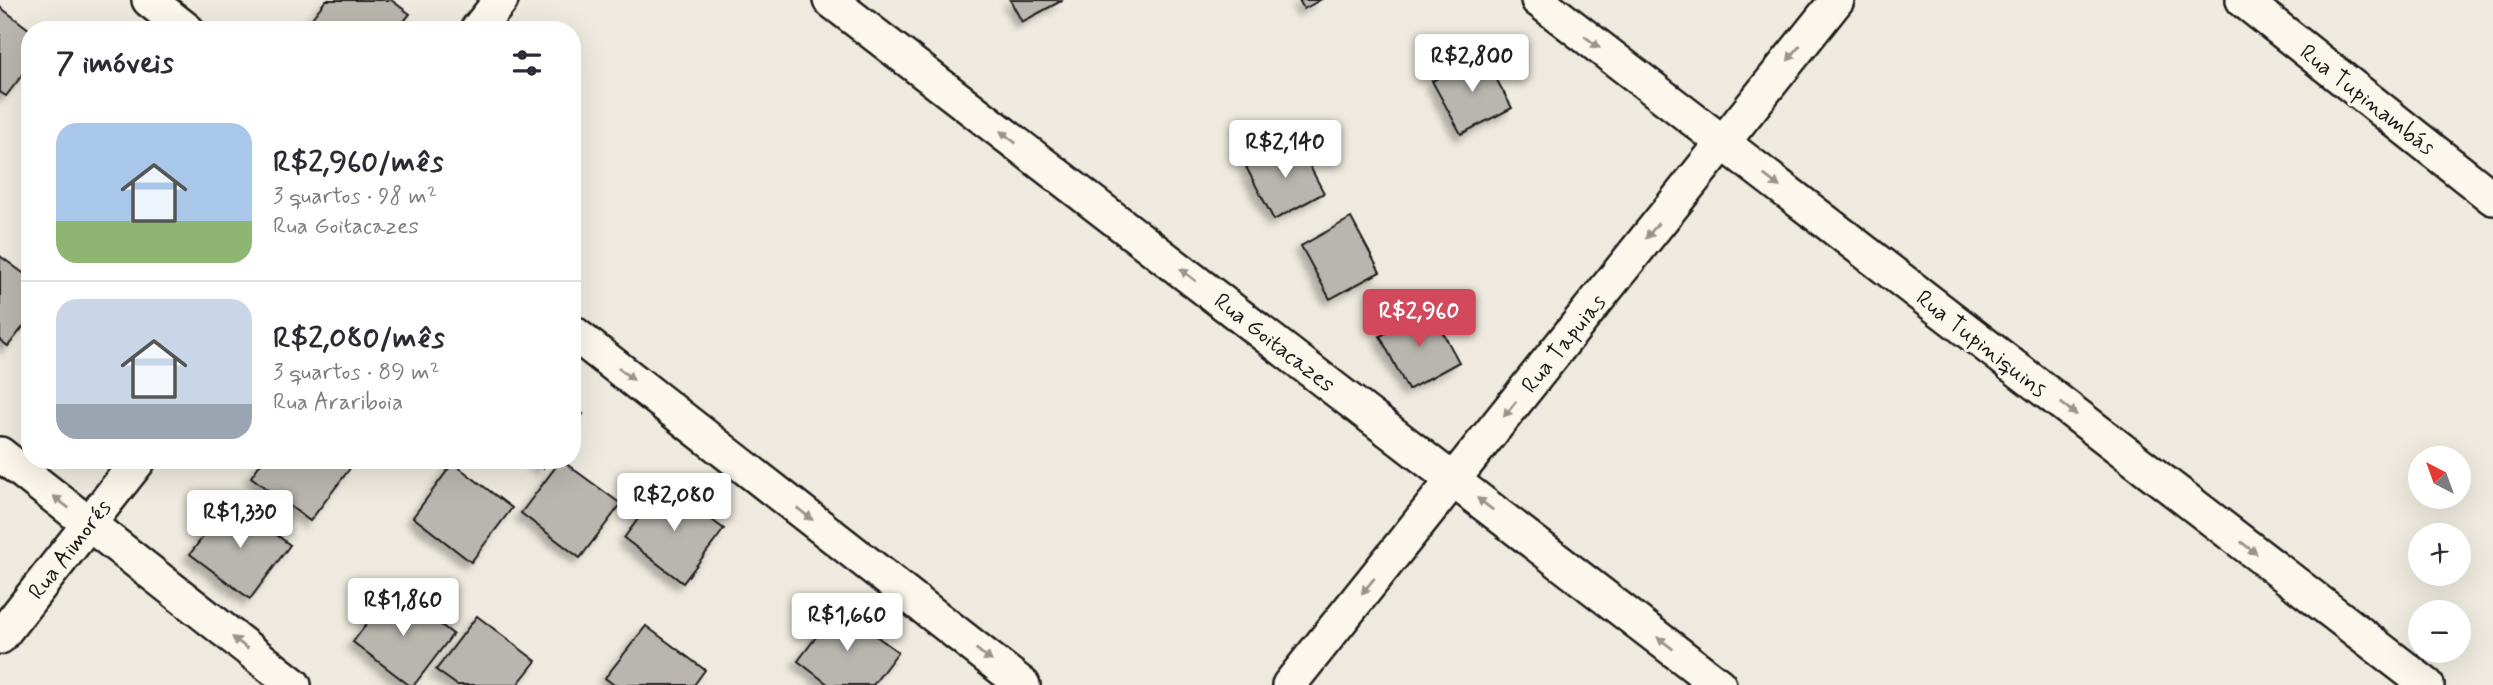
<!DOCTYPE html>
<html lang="pt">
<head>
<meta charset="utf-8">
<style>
	:root { --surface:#fff; --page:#f7f7f7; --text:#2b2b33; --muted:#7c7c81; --line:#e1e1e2; --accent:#d1495b }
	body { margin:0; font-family:Mynerve,sans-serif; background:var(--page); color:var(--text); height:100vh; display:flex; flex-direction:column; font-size:26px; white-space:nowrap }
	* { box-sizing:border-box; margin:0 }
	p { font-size:23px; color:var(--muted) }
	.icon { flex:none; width:38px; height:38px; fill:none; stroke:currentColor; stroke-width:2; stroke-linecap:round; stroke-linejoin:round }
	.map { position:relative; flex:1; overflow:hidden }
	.drawer { position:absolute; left:21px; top:21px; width:560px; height:448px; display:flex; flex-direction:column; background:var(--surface); border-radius:28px; box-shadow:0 7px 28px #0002 }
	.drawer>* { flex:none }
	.needle { width:46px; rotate:319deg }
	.fabs { position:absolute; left:2408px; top:446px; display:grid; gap:14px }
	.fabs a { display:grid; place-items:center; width:63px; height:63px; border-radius:50%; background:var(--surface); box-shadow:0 7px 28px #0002; font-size:35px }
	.price { position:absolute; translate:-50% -60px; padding:0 16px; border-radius:7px; background:#fff; color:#222; font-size:23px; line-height:46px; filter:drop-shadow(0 2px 4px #0008) }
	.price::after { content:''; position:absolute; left:50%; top:42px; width:21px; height:16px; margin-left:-10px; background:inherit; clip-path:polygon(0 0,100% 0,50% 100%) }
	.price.selected { background:var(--accent); color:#fff }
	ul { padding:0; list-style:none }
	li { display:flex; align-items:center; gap:21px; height:175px; padding:0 35px }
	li+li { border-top:2px solid var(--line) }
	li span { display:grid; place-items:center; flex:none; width:196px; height:140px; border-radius:21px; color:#555 }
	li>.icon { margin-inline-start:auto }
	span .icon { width:84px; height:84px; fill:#fffc; stroke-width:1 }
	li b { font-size:30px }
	h2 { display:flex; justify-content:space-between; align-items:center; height:84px; padding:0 35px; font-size:30px }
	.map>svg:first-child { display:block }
</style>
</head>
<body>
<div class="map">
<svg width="2493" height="685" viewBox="0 0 2493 685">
	<defs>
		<filter id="shadow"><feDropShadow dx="-6" dy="6" stdDeviation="3.5" flood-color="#0004"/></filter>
	</defs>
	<rect width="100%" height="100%" fill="#eeeadf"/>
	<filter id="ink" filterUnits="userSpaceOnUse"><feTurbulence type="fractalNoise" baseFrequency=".0143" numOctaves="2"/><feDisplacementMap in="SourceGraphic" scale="14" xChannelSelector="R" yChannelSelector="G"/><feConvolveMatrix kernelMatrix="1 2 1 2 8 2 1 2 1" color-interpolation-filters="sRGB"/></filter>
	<g filter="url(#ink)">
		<g fill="#b9b6af" stroke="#1c1c1c" stroke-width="2" filter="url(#shadow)">
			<polygon points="326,0 391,0 410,14 397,30 319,30 309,22"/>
			<polygon points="1010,0 1063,0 1022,22"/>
			<polygon points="1299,0 1320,0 1304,9"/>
			<polygon points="0,7 30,30 30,65 6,96 0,92"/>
			<polygon points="1483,54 1512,108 1461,134 1432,81"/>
			<polygon points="1296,140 1324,193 1274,220 1246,167"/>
			<polygon points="1351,218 1380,272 1330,299 1301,246"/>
			<polygon points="0,256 30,278 30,318 8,346 0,340"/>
			<polygon points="1430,309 1459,362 1408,390 1380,336"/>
			<polygon points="572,406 583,414 572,429"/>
			<polygon points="263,460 341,460 351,467 310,521 251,477"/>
			<polygon points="532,460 549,460 543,468"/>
			<polygon points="561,460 621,504 580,558 521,513"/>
			<polygon points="453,463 512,508 471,562 413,517"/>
			<polygon points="664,484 724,529 683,583 624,538"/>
			<polygon points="231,500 290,545 250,599 190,554"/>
			<polygon points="393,589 453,634 414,685 409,685 353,642"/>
			<polygon points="838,608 898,652 873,685 829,685 798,661"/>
			<polygon points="477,616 536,661 517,685 457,685 436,670"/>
			<polygon points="646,626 705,670 694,685 614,685 605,678"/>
		</g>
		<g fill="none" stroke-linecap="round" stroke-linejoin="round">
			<defs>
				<g id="minor">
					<polyline points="149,0 187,30"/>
					<polyline points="830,0 1719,685"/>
					<polyline points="1538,0 2427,685"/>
					<polyline points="2243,0 2493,198"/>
					<polyline points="477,30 501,0"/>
					<polyline points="572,332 1023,685"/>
					<polyline points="0,454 294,685"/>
					<polyline points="0,637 139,460"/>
					<polyline points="1289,685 1837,0"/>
				</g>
			</defs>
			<use href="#minor" stroke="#1c1c1c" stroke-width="38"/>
			<use href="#minor" stroke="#fbf7ec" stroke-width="33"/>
		</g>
		<defs><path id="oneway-solid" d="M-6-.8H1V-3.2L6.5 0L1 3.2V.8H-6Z" transform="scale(1.75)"/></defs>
		<g fill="#97948e">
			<use href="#oneway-solid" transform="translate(1592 42) rotate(38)"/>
			<use href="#oneway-solid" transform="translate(1794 53) rotate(129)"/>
			<use href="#oneway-solid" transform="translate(1008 137) rotate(-142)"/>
			<use href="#oneway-solid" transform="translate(1772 181) rotate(38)"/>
			<use href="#oneway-solid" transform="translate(1652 231) rotate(129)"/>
			<use href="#oneway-solid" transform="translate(1188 275) rotate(-142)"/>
			<use href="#oneway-solid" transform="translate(626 374) rotate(38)"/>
			<use href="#oneway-solid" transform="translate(1510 409) rotate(129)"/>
			<use href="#oneway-solid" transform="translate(2069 409) rotate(38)"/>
			<use href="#oneway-solid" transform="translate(61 502) rotate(-142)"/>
			<use href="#oneway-solid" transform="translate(1485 504) rotate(-142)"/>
			<use href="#oneway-solid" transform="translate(805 514) rotate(38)"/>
			<use href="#oneway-solid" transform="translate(2249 548) rotate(38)"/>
			<use href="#oneway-solid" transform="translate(1368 586) rotate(129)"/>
			<use href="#oneway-solid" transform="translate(240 643) rotate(-142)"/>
			<use href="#oneway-solid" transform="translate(1665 643) rotate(-142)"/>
			<use href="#oneway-solid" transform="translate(984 655) rotate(38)"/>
		</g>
	</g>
	<g text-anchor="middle" stroke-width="6" stroke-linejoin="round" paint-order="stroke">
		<g font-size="23" fill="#1c1c1c" stroke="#fbf7ec">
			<text transform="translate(2368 99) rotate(38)" y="8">Rua Tupinambás</text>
			<text transform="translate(1275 342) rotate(38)" y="8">Rua Goitacazes</text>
			<text transform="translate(1563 343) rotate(-51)" y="8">Rua Tapuias</text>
			<text transform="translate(1982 343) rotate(38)" y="8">Rua Tupiniquins</text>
			<text transform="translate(69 549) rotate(-52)" y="8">Rua Aimorés</text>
		</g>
	</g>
</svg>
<div class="fabs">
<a><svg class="needle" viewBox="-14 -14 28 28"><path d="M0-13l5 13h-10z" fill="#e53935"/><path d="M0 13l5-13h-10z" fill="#7c7c81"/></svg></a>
<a>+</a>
<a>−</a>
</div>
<b class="price" style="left:1472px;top:94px">R$2,800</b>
<b class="price" style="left:1285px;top:180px">R$2,140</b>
<b class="price selected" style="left:1419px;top:349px">R$2,960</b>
<b class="price" style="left:674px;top:533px">R$2,080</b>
<b class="price" style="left:240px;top:550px">R$1,330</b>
<b class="price" style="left:403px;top:638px">R$1,860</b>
<b class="price" style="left:847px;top:653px">R$1,660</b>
<section class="drawer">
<h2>7 imóveis<svg class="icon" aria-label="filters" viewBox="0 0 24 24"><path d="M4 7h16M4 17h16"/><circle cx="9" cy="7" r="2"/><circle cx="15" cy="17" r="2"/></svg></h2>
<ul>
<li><span style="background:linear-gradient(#a9c7e8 70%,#8fb573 0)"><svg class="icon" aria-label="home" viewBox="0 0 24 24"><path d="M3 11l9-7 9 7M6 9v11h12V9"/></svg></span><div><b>R$2,960/mês</b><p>3 quartos · 98 m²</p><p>Rua Goitacazes</p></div></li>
<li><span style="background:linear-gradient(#c9d6e8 75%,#9aa5b1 0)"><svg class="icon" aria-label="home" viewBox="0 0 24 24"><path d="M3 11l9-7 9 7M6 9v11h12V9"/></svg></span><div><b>R$2,080/mês</b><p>3 quartos · 89 m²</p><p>Rua Arariboia</p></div></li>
</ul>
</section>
</div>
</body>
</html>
